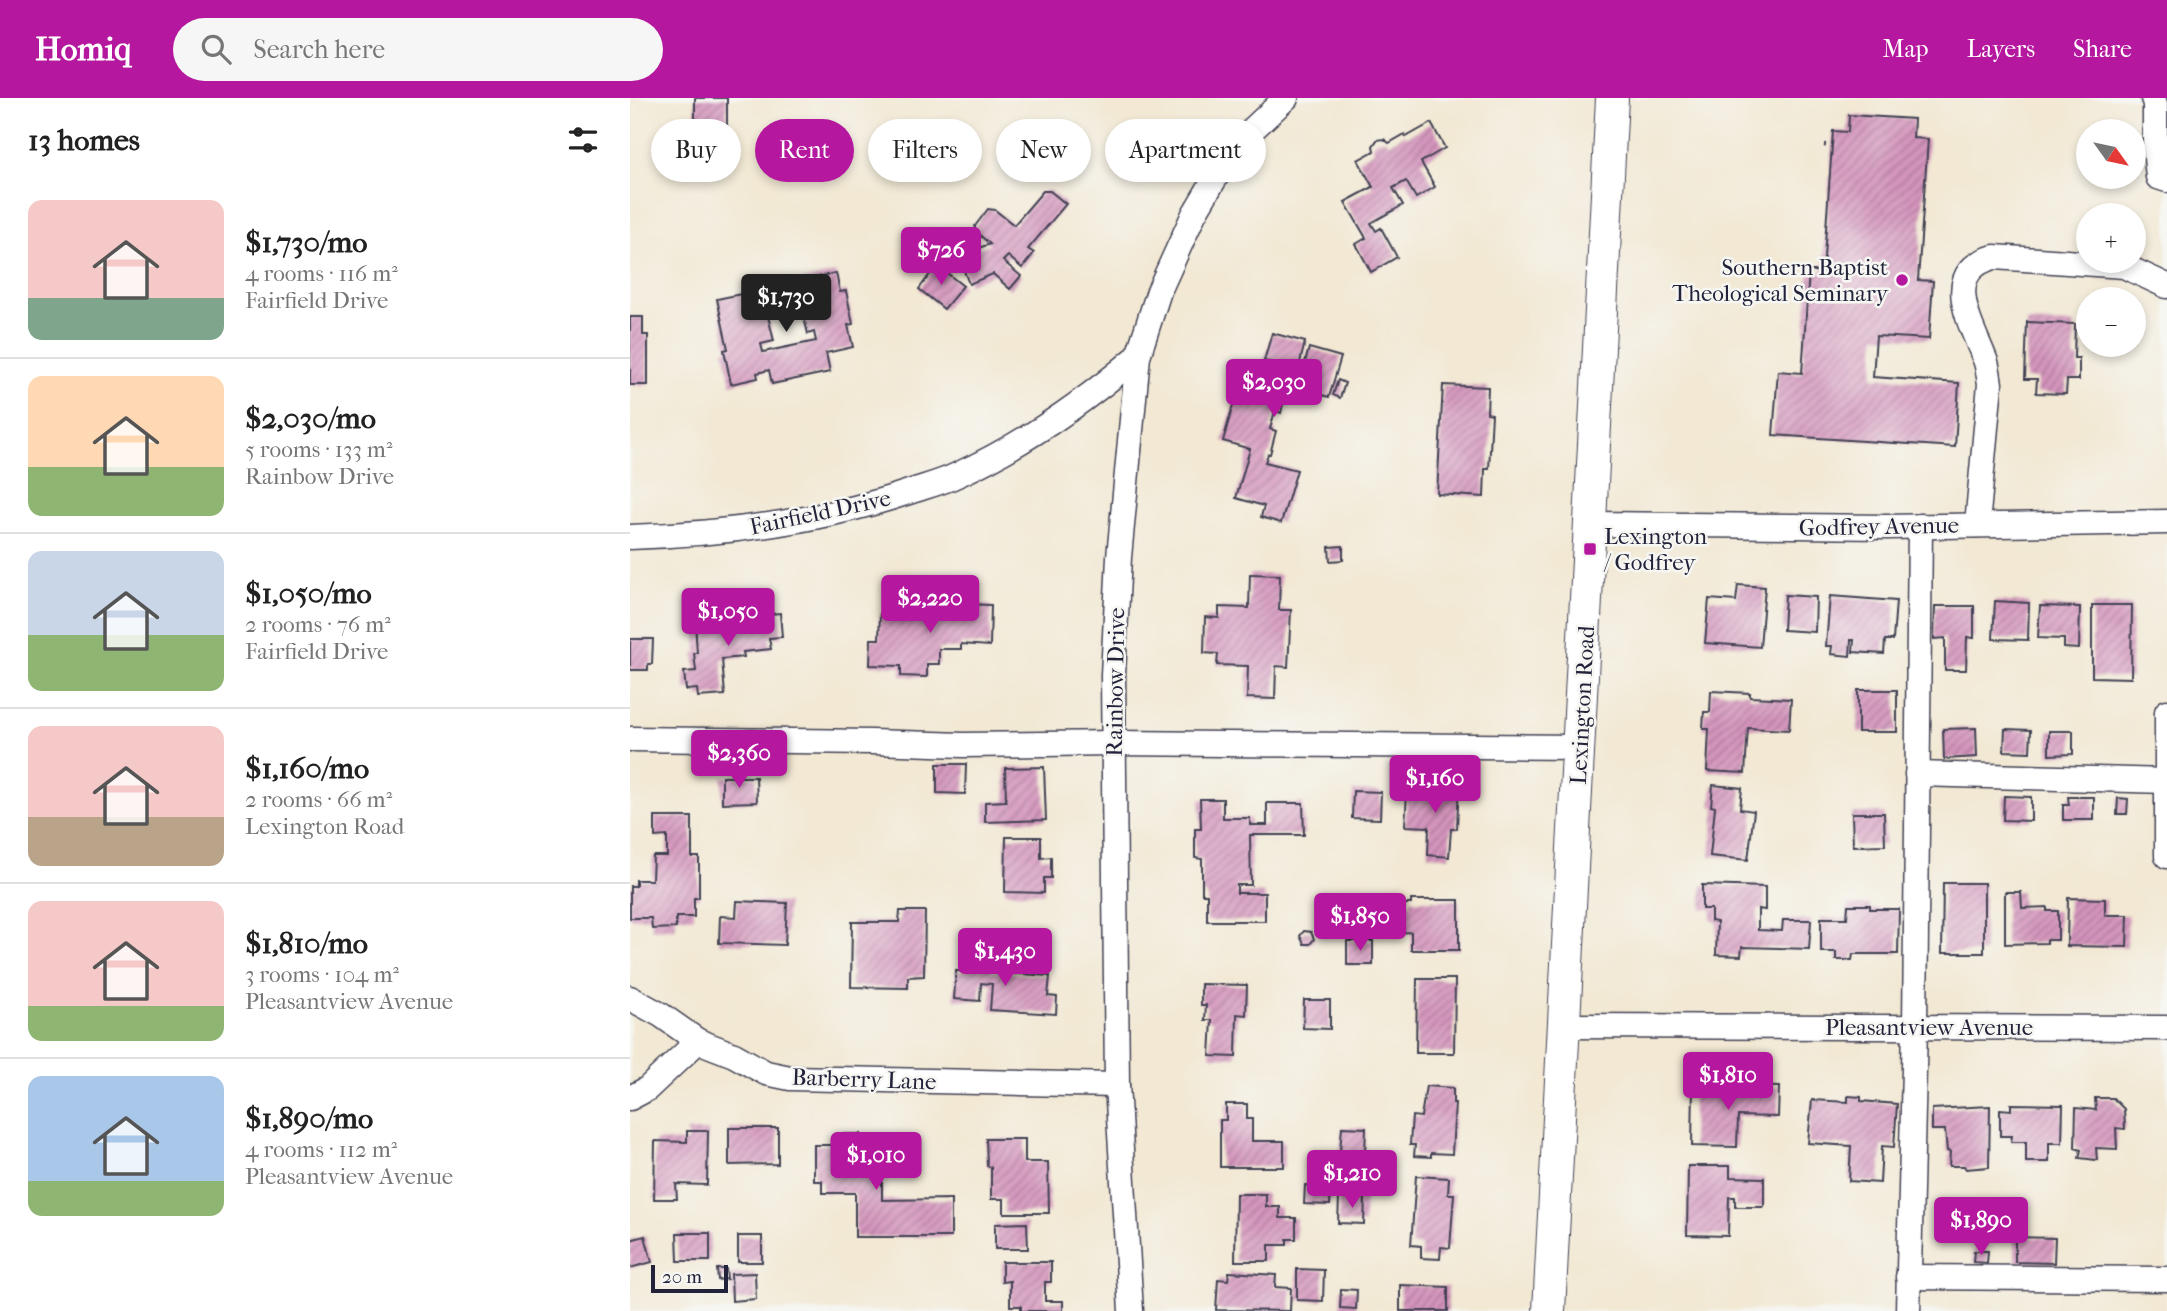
<!DOCTYPE html>
<html lang="en">
<head>
<meta charset="utf-8">
<style>
	:root { --surface:#fff; --page:#f6f6f6; --text:#222; --muted:#767676; --line:#e0e0e0; --accent:#b5179e }
	body { margin:0; font-family:"IM FELL French Canon",serif; background:var(--page); color:var(--text); height:100vh; display:flex; flex-direction:column; font-size:26px; white-space:nowrap }
	* { box-sizing:border-box; margin:0 }
	p { font-size:23px; color:var(--muted) }
	.icon { flex:none; width:38px; height:38px; fill:none; stroke:currentColor; stroke-width:2; stroke-linecap:round; stroke-linejoin:round }
	.map { position:relative; flex:1; overflow:hidden }
	.panel { display:flex; flex-direction:column; background:var(--surface); width:630px }
	.panel>* { flex:none }
	.top-card { position:absolute; left:21px; top:21px; width:665px; height:63px; display:flex; gap:14px }
	.needle { width:46px; rotate:123deg }
	.buttons { position:absolute; left:1446px; top:21px; display:grid; gap:14px }
	.buttons a { display:grid; place-items:center; width:70px; height:70px; border-radius:50%; background:var(--surface); box-shadow:0 4px 10px #0003; font-size:35px }
	.scale { position:absolute; left:21px; bottom:18px; width:77px; box-sizing:border-box; padding-left:7px; border:4px solid #22223b; border-top:0; font-size:19px; line-height:24px; white-space:nowrap; color:#22223b; -webkit-text-stroke:5px #f6f6f2; paint-order:stroke }
	.price { position:absolute; translate:-50% -60px; padding:0 16px; border-radius:7px; background:var(--accent); color:#fff; font-size:23px; line-height:46px; filter:drop-shadow(0 2px 4px #0008) }
	.price::after { content:''; position:absolute; left:50%; top:42px; width:21px; height:16px; margin-left:-10px; background:inherit; clip-path:polygon(0 0,100% 0,50% 100%) }
	.price.on { background:#222; color:#fff }
	ul { padding:0; list-style:none }
	li { display:flex; align-items:center; gap:21px; height:175px; padding:0 28px }
	li+li { border-top:2px solid var(--line) }
	li span { display:grid; place-items:center; flex:none; width:196px; height:140px; border-radius:14px; color:#555 }
	li>.icon { margin-inline-start:auto }
	span .icon { width:84px; height:84px; fill:#fffc; stroke-width:1 }
	li b { font-size:30px }
	h2 { display:flex; justify-content:space-between; align-items:center; height:84px; padding:0 28px; font-size:30px }
	.pill { padding:0 24px; border-radius:32px; background:var(--surface); box-shadow:0 4px 10px #0003; font-size:24px; line-height:63px }
	.pill.on { background:var(--accent); color:#fff }
	header { display:flex; align-items:center; gap:42px; box-sizing:border-box; height:98px; padding:0 35px; background:var(--accent); color:#fff }
	header strong { font-size:33px }
	nav { display:flex; gap:38px; margin-inline-start:auto; font-size:24px }
	.search { width:490px; height:63px; background:var(--page); display:flex; align-items:center; gap:18px; box-sizing:border-box; padding:0 24px; border-radius:38px; color:var(--muted); font-size:26px }
	main { display:flex; flex:1; min-height:0 }
	.map>svg:first-child { display:block }
</style>
</head>
<body>
<header>
<strong>Homiq</strong>
<div class="search"><svg class="icon" aria-label="search" viewBox="0 0 24 24"><circle cx="10" cy="10" r="6"/><path d="M15 15l6 6"/></svg>Search here</div>
<nav><a>Map</a><a>Layers</a><a>Share</a></nav>
</header>
<main>
<section class="panel">
<h2>13 homes<svg class="icon" aria-label="filters" viewBox="0 0 24 24"><path d="M4 7h16M4 17h16"/><circle cx="9" cy="7" r="2"/><circle cx="15" cy="17" r="2"/></svg></h2>
<ul>
<li><span style="background:linear-gradient(#f6c9c9 70%,#7fa58c 0)"><svg class="icon" aria-label="home" viewBox="0 0 24 24"><path d="M3 11l9-7 9 7M6 9v11h12V9"/></svg></span><div><b>$1,730/mo</b><p>4 rooms · 116 m²</p><p>Fairfield Drive</p></div></li>
<li><span style="background:linear-gradient(#ffd9b3 65%,#8fb573 0)"><svg class="icon" aria-label="home" viewBox="0 0 24 24"><path d="M3 11l9-7 9 7M6 9v11h12V9"/></svg></span><div><b>$2,030/mo</b><p>5 rooms · 133 m²</p><p>Rainbow Drive</p></div></li>
<li><span style="background:linear-gradient(#c9d6e8 60%,#8fb573 0)"><svg class="icon" aria-label="home" viewBox="0 0 24 24"><path d="M3 11l9-7 9 7M6 9v11h12V9"/></svg></span><div><b>$1,050/mo</b><p>2 rooms · 76 m²</p><p>Fairfield Drive</p></div></li>
<li><span style="background:linear-gradient(#f6c9c9 65%,#b9a48a 0)"><svg class="icon" aria-label="home" viewBox="0 0 24 24"><path d="M3 11l9-7 9 7M6 9v11h12V9"/></svg></span><div><b>$1,160/mo</b><p>2 rooms · 66 m²</p><p>Lexington Road</p></div></li>
<li><span style="background:linear-gradient(#f6c9c9 75%,#8fb573 0)"><svg class="icon" aria-label="home" viewBox="0 0 24 24"><path d="M3 11l9-7 9 7M6 9v11h12V9"/></svg></span><div><b>$1,810/mo</b><p>3 rooms · 104 m²</p><p>Pleasantview Avenue</p></div></li>
<li><span style="background:linear-gradient(#a9c7e8 75%,#8fb573 0)"><svg class="icon" aria-label="home" viewBox="0 0 24 24"><path d="M3 11l9-7 9 7M6 9v11h12V9"/></svg></span><div><b>$1,890/mo</b><p>4 rooms · 112 m²</p><p>Pleasantview Avenue</p></div></li>
</ul>
</section>
<div class="map">
<svg width="1537" height="1213" viewBox="0 0 1537 1213">
	<defs>
		<pattern id="building-hatch" width="6" height="6" patternUnits="userSpaceOnUse" patternTransform="scale(1.75)"><rect width="6" height="6" fill="#d494bc"/><path d="M-1 1l2-2M0 6l6-6M5 7l2-2" fill="none" stroke="#ac789a"/></pattern>
	</defs>
	<rect width="100%" height="100%" fill="#f6f6f2"/>
	<filter id="ink" filterUnits="userSpaceOnUse"><feTurbulence type="fractalNoise" baseFrequency=".0143" numOctaves="2"/><feDisplacementMap in="SourceGraphic" scale="14" xChannelSelector="R" yChannelSelector="G"/><feConvolveMatrix kernelMatrix="1 2 1 2 8 2 1 2 1" color-interpolation-filters="sRGB"/></filter>
	<filter id="wash" filterUnits="userSpaceOnUse"><feTurbulence type="fractalNoise" baseFrequency=".00686" numOctaves="4" result="noise"/><feDisplacementMap in="SourceGraphic" scale="28" xChannelSelector="R" yChannelSelector="G"/><feGaussianBlur stdDeviation="1.57" result="paint"/><feColorMatrix in="noise" values="0 0 0 0 0 0 0 0 0 0 0 0 0 0 0 0 0 1.4 0 .05"/><feComposite in="paint" operator="in"/></filter>
	<g filter="url(#wash)">
		<rect width="100%" height="100%" fill="#f2e8d3"/>
		<g id="blocks">
			<g fill="url(#building-hatch)">
				<polygon points="65,0 97,0 97,38 70,38 70,27 65,27"/>
				<polygon points="1219,17 1284,21 1283,40 1298,41 1288,182 1303,183 1299,241 1246,238 1243,279 1329,285 1325,349 1143,337 1148,273 1172,275 1179,173 1193,173 1203,33 1218,34"/>
				<polygon points="801,25 815,50 791,64 805,89 786,100 776,83 763,90 773,107 741,125 746,133 751,130 767,159 741,174 726,146 736,140 715,104 743,89 728,62 744,53 743,48 747,42 754,41 759,45 775,36 776,39"/>
				<polygon points="413,93 420,93 436,106 398,151 404,155 392,170 378,158 373,163 391,178 380,191 363,176 339,186 328,157 360,146 345,133 345,128 358,111 365,112 384,127"/>
				<polygon points="307,167 333,188 314,211 289,191"/>
				<polygon points="206,175 210,194 216,193 223,226 218,227 223,249 196,255 200,274 142,286 139,272 127,275 128,280 101,286 94,252 98,251 87,201 121,194 125,213 136,210 144,243 131,246 133,254 186,243 184,234 178,236 170,203 177,201 173,182"/>
				<polygon points="0,219 13,219 13,237 18,237 18,287 0,287"/>
				<polygon points="1397,224 1445,226 1444,260 1449,260 1449,282 1437,282 1436,296 1406,295 1407,281 1395,281"/>
				<polygon points="642,235 675,244 668,273 662,271 660,276 671,279 679,250 711,259 699,299 657,287 651,315 645,313 640,331 646,333 640,356 638,356 635,364 667,372 651,425 631,419 634,408 606,400 620,351 593,343 611,279 636,285 642,265 634,263"/>
				<polygon points="708,282 715,285 710,300 703,297"/>
				<polygon points="813,287 858,289 857,315 862,316 859,371 855,371 854,399 807,396"/>
				<polygon points="713,448 713,462 700,463 699,449"/>
				<polygon points="620,476 650,477 649,512 661,512 658,569 646,568 645,601 617,600 618,568 587,567 588,556 574,555 575,519 589,520 589,509 619,510"/>
				<polygon points="1108,487 1135,489 1130,549 1075,545 1079,501 1106,503"/>
				<polygon points="1155,497 1186,499 1185,534 1153,532"/>
				<polygon points="1200,498 1266,503 1263,542 1255,542 1254,556 1223,554 1224,542 1221,542 1220,558 1201,556 1202,548 1196,548"/>
				<polygon points="307,500 333,500 333,506 361,507 360,548 331,546 331,551 309,551 309,566 297,566 297,579 271,578 271,568 240,567 241,541 249,541 250,516 291,517 291,504 307,504"/>
				<polygon points="1365,503 1399,505 1398,542 1363,541"/>
				<polygon points="1462,507 1502,507 1501,580 1462,579"/>
				<polygon points="1305,508 1344,508 1344,540 1337,539 1336,572 1315,572 1315,540 1304,541"/>
				<polygon points="1410,508 1450,509 1449,551 1434,550 1434,541 1408,540"/>
				<polygon points="150,515 152,539 139,540 141,551 113,554 114,559 92,561 95,597 68,599 67,591 56,592 54,574 66,573 64,555 67,555 65,524"/>
				<polygon points="0,541 23,541 22,566 18,566 18,572 0,572"/>
				<rect x="1228" y="592" width="39" height="42"/>
				<polygon points="1081,593 1120,595 1120,599 1161,601 1159,632 1118,630 1115,675 1077,673 1079,631 1073,631 1074,614 1080,614"/>
				<polygon points="1346,630 1347,659 1314,661 1313,631"/>
				<polygon points="1375,631 1401,632 1400,654 1374,653"/>
				<polygon points="1419,633 1443,633 1443,656 1419,657"/>
				<polygon points="307,666 336,666 335,696 307,695"/>
				<polygon points="414,669 416,722 355,724 355,704 376,703 375,670"/>
				<polygon points="92,679 126,679 127,704 92,705"/>
				<polygon points="806,683 829,684 827,731 821,731 819,759 798,757 799,729 775,728 777,694 805,696"/>
				<polygon points="1083,687 1112,690 1110,711 1124,713 1118,762 1080,758 1085,709 1081,708"/>
				<polygon points="723,693 751,694 750,721 722,720"/>
				<polygon points="1374,698 1401,699 1401,723 1373,722"/>
				<polygon points="1438,699 1464,699 1464,722 1433,722 1433,707 1439,707"/>
				<polygon points="1488,700 1498,701 1497,716 1487,716"/>
				<polygon points="570,701 593,701 593,720 620,720 620,727 637,727 637,705 673,705 674,737 620,737 621,787 607,787 607,795 635,795 635,823 577,823 577,796 572,796 572,761 565,760 565,731 571,731"/>
				<polygon points="1222,715 1254,715 1255,747 1223,748"/>
				<polygon points="25,719 62,719 62,759 69,759 69,800 64,800 64,819 46,819 46,830 22,831 21,820 0,820 0,788 6,788 6,782 22,782 23,758 37,758 37,738 25,739"/>
				<polygon points="376,739 411,739 411,760 421,759 421,780 414,780 414,795 375,794"/>
				<polygon points="1313,785 1354,785 1354,855 1312,855"/>
				<polygon points="1072,787 1135,789 1135,812 1128,811 1128,832 1152,833 1153,822 1181,822 1179,851 1112,849 1111,858 1086,857 1087,824 1081,823 1081,811 1072,811"/>
				<polygon points="1375,794 1391,794 1392,810 1417,809 1417,813 1428,813 1428,842 1417,842 1417,845 1375,846"/>
				<polygon points="1438,800 1475,801 1475,817 1498,817 1497,849 1437,848"/>
				<polygon points="781,802 829,802 829,852 781,852 781,834 767,835 767,806 781,806"/>
				<polygon points="107,803 157,805 155,847 89,845 90,818 106,819"/>
				<polygon points="1218,807 1240,807 1240,811 1269,811 1268,856 1223,856 1222,862 1206,862 1206,854 1191,854 1191,820 1217,820"/>
				<polygon points="270,813 295,813 294,878 278,879 278,890 221,889 222,824 269,824"/>
				<polygon points="674,833 681,834 684,841 680,846 674,846 670,838"/>
				<rect x="717" y="843" width="26" height="24"/>
				<polygon points="337,858 363,860 362,874 420,878 418,898 427,899 426,916 360,912 362,886 351,885 350,903 324,901 326,873 336,873"/>
				<polygon points="787,881 825,881 824,955 786,955"/>
				<polygon points="571,886 617,887 616,917 607,916 606,959 580,958 582,922 575,922 576,907 571,907"/>
				<polygon points="674,902 700,902 700,931 673,930"/>
				<polygon points="1063,987 1149,989 1148,1019 1108,1018 1107,1049 1062,1048"/>
				<polygon points="796,988 823,990 823,1005 825,1005 822,1056 801,1055 801,1059 784,1058 785,1047 780,1047 782,1018 791,1019"/>
				<polygon points="1218,998 1231,999 1231,1003 1267,1006 1264,1049 1252,1048 1250,1085 1219,1083 1221,1048 1178,1045 1182,1002 1218,1004"/>
				<polygon points="1465,1000 1483,1000 1494,1011 1495,1031 1486,1030 1487,1051 1466,1050 1467,1062 1449,1060 1451,1052 1445,1050 1446,1010 1466,1012"/>
				<polygon points="596,1006 617,1006 617,1021 622,1021 622,1043 654,1043 654,1069 590,1069 590,1022 596,1022"/>
				<polygon points="1381,1006 1433,1007 1432,1045 1419,1045 1419,1064 1396,1064 1396,1044 1381,1044 1382,1038 1370,1038 1370,1011 1381,1012"/>
				<polygon points="1360,1008 1359,1069 1336,1071 1334,1068 1319,1068 1320,1054 1317,1053 1315,1032 1302,1032 1302,1011"/>
				<polygon points="712,1029 736,1030 735,1054 710,1053"/>
				<polygon points="99,1030 148,1030 148,1066 99,1067"/>
				<polygon points="57,1033 78,1033 77,1087 46,1086 47,1101 24,1101 25,1043 57,1044"/>
				<polygon points="205,1036 231,1036 231,1045 252,1045 252,1102 321,1101 321,1139 225,1139 225,1095 192,1095 192,1083 184,1083 184,1047 205,1047"/>
				<polygon points="356,1041 395,1041 395,1064 418,1064 419,1115 374,1115 374,1101 361,1101 361,1069 357,1068"/>
				<polygon points="1058,1068 1100,1068 1100,1079 1134,1080 1134,1109 1105,1109 1105,1099 1099,1099 1098,1138 1057,1137"/>
				<polygon points="786,1078 819,1080 818,1096 824,1096 820,1150 811,1149 810,1161 791,1160 791,1148 781,1147"/>
				<polygon points="675,1087 701,1088 700,1107 674,1106"/>
				<polygon points="606,1096 636,1096 636,1109 650,1109 650,1120 666,1120 666,1141 657,1141 657,1147 639,1147 639,1163 605,1163"/>
				<polygon points="709,1099 735,1099 734,1126 708,1125"/>
				<polygon points="397,1125 398,1151 365,1151 365,1126"/>
				<polygon points="47,1135 80,1135 80,1163 48,1163"/>
				<polygon points="15,1138 22,1164 0,1170 0,1142"/>
				<rect x="108" y="1138" width="24" height="26"/>
				<polygon points="1385,1139 1425,1140 1424,1165 1385,1164"/>
				<polygon points="1344,1153 1358,1153 1357,1165 1343,1164"/>
				<polygon points="372,1164 421,1164 421,1184 415,1184 415,1203 433,1203 433,1213 391,1213 391,1208 380,1208 380,1183 372,1184"/>
				<polygon points="87,1171 96,1171 97,1181 88,1182"/>
				<polygon points="667,1171 694,1172 693,1203 667,1202"/>
				<polygon points="599,1174 646,1177 645,1189 661,1190 660,1213 586,1212 588,1181 598,1182"/>
				<polygon points="125,1175 126,1201 102,1203 101,1176"/>
				<polygon points="770,1187 818,1189 818,1213 770,1213"/>
				<polygon points="711,1191 727,1192 726,1211 710,1210"/>
			</g>
		</g>
	</g>
	<g filter="url(#ink)">
		<use href="#blocks" fill-opacity="0" stroke="#414052" stroke-width="2"/>
		<g fill="none" stroke-linecap="round" stroke-linejoin="round">
			<defs>
				<g id="minor">
					<polyline points="1523,0 1525,6 1525,51 1528,79 1537,82"/>
					<polyline points="961,426 1256,429 1537,424"/>
					<path d="M 1347,427 L 1360,286 C 1359,279 1358,271 1356,264 C 1343,229 1308,174 1364,159 L 1494,168 L 1537,188"/>
					<path d="M 0,439 C 96,436 191,424 282,393 C 297,388 313,384 327,377 C 393,347 453,305 508,258"/>
					<polyline points="1537,614 1537,758"/>
					<polyline points="0,641 242,644 333,647 484,645 950,649"/>
					<polyline points="1287,676 1537,683"/>
					<polyline points="0,900 31,917 68,943 104,957 136,975 160,980 487,987"/>
					<polyline points="935,928 1537,930"/>
					<polyline points="0,1000 17,991 68,943"/>
					<polyline points="1278,1179 1537,1181"/>
					<polyline points="501,1213 487,987 483,577 489,459 508,258 529,193 564,116 587,77 624,30 656,0"/>
					<polyline points="1278,1213 1285,929 1290,428"/>
				</g>
				<polyline id="major" points="919,1213 982,0"/>
			</defs>
			<use href="#minor" stroke="#414052" stroke-width="27"/>
			<use href="#major" stroke="#414052" stroke-width="34"/>
			<polyline stroke="#414052" stroke-width="4.5" stroke-dasharray="2 5" stroke-linecap="butt" points="1194,47 1202,48"/>
			<use href="#minor" stroke="#fff" stroke-width="24"/>
			<use href="#major" stroke="#fff" stroke-width="32"/>
		</g>
	</g>
	<g fill="#b5179e" stroke="#f6f6f2" stroke-width="2.5">
		<circle cx="1272" cy="182" r="7"/>
		<rect x="953" y="444" width="14" height="14" rx="3.5"/>
	</g>
	<g text-anchor="middle" stroke-width="5" stroke-linejoin="round" paint-order="stroke">
		<g font-size="23" fill="#22223b" stroke="#f6f6f2" text-anchor="end">
			<text x="1258" y="177">Southern Baptist<tspan x="1258" dy="26">Theological Seminary</tspan></text>
			<text x="974" y="446" text-anchor="start">Lexington<tspan x="974" dy="26">/ Godfrey</tspan></text>
		</g>
		<g font-size="23" fill="#22223b" stroke="#f6f6f2">
			<text transform="translate(190 414) rotate(-12)" y="8">Fairfield Drive</text>
			<text transform="translate(1249 428) rotate(-1)" y="8">Godfrey Avenue</text>
			<text transform="translate(485 584) rotate(-89)" y="8">Rainbow Drive</text>
			<text transform="translate(952 607) rotate(-87)" y="8">Lexington Road</text>
			<text x="1299" y="937">Pleasantview Avenue</text>
			<text transform="translate(234 981) rotate(2)" y="8">Barberry Lane</text>
		</g>
	</g>
</svg>
<div class="buttons">
<a><svg class="needle" viewBox="-14 -14 28 28"><path d="M0-13l5 13h-10z" fill="#e53935"/><path d="M0 13l5-13h-10z" fill="#767676"/></svg></a>
<a>+</a>
<a>−</a>
</div>
<div class="scale">20 m</div>
<b class="price" style="left:311px;top:189px">$726</b>
<b class="price on" style="left:156px;top:236px">$1,730</b>
<b class="price" style="left:644px;top:321px">$2,030</b>
<b class="price" style="left:300px;top:537px">$2,220</b>
<b class="price" style="left:98px;top:550px">$1,050</b>
<b class="price" style="left:109px;top:692px">$2,360</b>
<b class="price" style="left:805px;top:717px">$1,160</b>
<b class="price" style="left:730px;top:855px">$1,850</b>
<b class="price" style="left:375px;top:890px">$1,430</b>
<b class="price" style="left:1098px;top:1014px">$1,810</b>
<b class="price" style="left:246px;top:1094px">$1,010</b>
<b class="price" style="left:722px;top:1112px">$1,210</b>
<b class="price" style="left:1351px;top:1159px">$1,890</b>
<div class="top-card">
<a class="pill">Buy</a>
<a class="pill on">Rent</a>
<a class="pill">Filters</a>
<a class="pill">New</a>
<a class="pill">Apartment</a>
</div>
</div>
</main>
</body>
</html>
